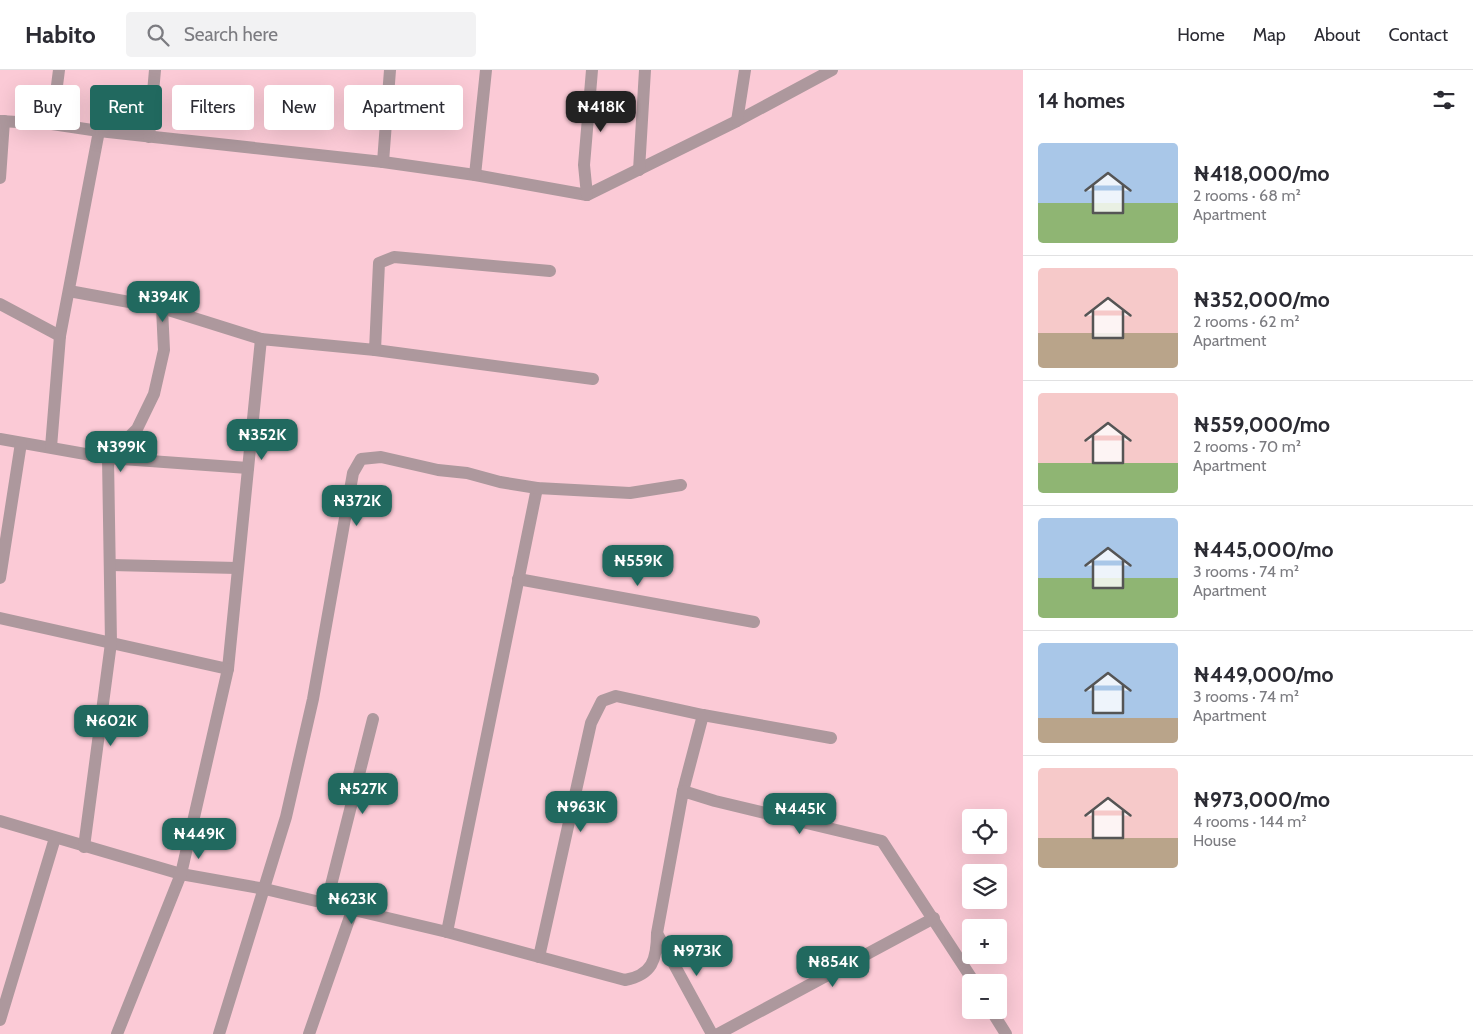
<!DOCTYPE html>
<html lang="en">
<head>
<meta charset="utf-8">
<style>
	:root { --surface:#fff; --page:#f2f2f3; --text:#2b2b33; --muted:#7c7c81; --line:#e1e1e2; --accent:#21695f }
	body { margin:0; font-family:Cabin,sans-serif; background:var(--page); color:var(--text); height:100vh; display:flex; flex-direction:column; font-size:19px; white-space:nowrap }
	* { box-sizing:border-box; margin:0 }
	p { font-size:16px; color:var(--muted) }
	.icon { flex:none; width:28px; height:28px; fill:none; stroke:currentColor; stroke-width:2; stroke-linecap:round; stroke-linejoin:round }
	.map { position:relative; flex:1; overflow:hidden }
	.details { display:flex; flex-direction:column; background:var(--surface); width:450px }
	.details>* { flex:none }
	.top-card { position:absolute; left:15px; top:15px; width:475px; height:45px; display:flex; gap:10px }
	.tools { position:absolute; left:962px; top:739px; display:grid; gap:10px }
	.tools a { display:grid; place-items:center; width:45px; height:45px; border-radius:5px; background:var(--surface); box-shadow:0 5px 20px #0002; font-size:25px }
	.price { position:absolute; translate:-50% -42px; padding:0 11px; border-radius:10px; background:var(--accent); color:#fff; font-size:16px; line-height:32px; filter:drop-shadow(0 1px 2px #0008) }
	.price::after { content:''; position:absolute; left:50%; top:30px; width:15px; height:11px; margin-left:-8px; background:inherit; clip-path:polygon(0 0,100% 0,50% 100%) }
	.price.selected { background:#222; color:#fff }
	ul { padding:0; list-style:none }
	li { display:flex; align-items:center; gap:15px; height:125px; padding:0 15px }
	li+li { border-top:1px solid var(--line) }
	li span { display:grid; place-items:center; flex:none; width:140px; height:100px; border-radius:5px; color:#555 }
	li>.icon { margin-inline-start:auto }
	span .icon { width:60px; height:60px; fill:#fffc; stroke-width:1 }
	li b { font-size:21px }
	h2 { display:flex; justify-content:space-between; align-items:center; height:60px; padding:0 15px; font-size:21px }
	.pill { padding:0 18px; border-radius:5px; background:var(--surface); box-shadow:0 5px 20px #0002; font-size:18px; line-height:45px }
	.pill.selected { background:var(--accent); color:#fff }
	header { display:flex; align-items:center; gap:30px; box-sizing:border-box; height:70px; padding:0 25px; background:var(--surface); border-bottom:1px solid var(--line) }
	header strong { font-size:24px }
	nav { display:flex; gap:28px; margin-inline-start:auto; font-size:18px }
	.search { width:350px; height:45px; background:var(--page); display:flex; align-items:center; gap:12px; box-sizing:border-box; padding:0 18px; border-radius:5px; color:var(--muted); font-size:19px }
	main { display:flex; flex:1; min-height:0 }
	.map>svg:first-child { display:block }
</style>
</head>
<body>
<header>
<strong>Habito</strong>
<div class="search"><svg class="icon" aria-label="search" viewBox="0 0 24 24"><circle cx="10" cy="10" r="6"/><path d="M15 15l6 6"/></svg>Search here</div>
<nav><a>Home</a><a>Map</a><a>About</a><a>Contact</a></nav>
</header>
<main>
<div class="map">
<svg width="1023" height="964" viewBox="0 0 1023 964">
	<rect width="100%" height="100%" fill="#fbcad6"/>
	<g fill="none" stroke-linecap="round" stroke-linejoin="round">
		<g stroke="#ad989d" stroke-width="12">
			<polyline points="0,51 52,54 99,61 383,92 475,105 587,125 737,51 832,0"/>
			<polyline points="737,51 745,0"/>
			<polyline points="52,54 59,0"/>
			<polyline points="149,67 155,0"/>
			<polyline points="383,92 390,0"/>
			<polyline points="639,100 645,0"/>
			<polyline points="475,105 486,0"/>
			<polyline points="0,108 4,51"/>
			<polyline points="587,125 584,95 592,0"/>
			<polyline points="69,221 162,238 261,269"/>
			<polyline points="0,234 60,266"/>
			<polyline points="375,280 593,309"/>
			<polyline points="0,369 108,388 248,398"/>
			<polyline points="51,377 60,266 99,61"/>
			<polyline points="111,495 237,498"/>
			<polyline points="0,508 21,373"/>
			<polyline points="518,509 754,552"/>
			<polyline points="0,548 228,599 261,269 375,280 379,193 394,187 550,201"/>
			<polyline points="683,721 703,645"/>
			<path d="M 0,751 L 181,804 L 265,819 L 447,862 L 625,910 C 652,905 657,890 657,863 L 683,721 L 715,731 L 882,771 L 974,912"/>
			<polyline points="84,777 111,573 108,388 137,359 154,324 164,280 162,238"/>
			<polyline points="326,835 373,649"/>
			<polyline points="447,862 537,418"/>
			<polyline points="658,865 712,964"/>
			<polyline points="539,887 591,653 602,631 616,626 703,645 831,668"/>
			<polyline points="991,940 1006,964"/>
			<polyline points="0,950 55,768"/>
			<polyline points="117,964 181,804 228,599"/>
			<polyline points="219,964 286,747 313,629 353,403 361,389 381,387 438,400 467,403 500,412 537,418 630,423 681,415"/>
			<polyline points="309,964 352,841"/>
			<polyline points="718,964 934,848"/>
		</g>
	</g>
</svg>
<div class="tools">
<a><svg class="icon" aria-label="locate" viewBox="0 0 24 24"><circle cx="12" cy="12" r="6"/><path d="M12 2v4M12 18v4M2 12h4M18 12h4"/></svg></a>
<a><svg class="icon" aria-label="layers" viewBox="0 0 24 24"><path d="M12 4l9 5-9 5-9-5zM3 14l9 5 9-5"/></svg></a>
<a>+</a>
<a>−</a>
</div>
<b class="price selected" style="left:601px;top:63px">₦418K</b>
<b class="price" style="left:163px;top:253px">₦394K</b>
<b class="price" style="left:262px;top:391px">₦352K</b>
<b class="price" style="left:121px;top:403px">₦399K</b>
<b class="price" style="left:357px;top:457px">₦372K</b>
<b class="price" style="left:638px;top:517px">₦559K</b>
<b class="price" style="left:111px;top:677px">₦602K</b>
<b class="price" style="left:363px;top:745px">₦527K</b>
<b class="price" style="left:581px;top:763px">₦963K</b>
<b class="price" style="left:800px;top:765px">₦445K</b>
<b class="price" style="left:199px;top:790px">₦449K</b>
<b class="price" style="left:352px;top:855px">₦623K</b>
<b class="price" style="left:697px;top:907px">₦973K</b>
<b class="price" style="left:833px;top:918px">₦854K</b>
<div class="top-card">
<a class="pill">Buy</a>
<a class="pill selected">Rent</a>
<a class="pill">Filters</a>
<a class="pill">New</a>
<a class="pill">Apartment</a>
</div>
</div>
<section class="details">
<h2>14 homes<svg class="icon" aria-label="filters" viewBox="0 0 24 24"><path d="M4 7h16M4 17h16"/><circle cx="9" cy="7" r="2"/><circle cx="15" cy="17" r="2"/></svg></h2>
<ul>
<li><span style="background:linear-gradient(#a9c7e8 60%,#8fb573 0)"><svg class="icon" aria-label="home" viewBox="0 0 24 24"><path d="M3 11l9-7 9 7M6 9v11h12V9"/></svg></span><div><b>₦418,000/mo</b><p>2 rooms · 68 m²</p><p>Apartment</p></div></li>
<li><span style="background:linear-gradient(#f6c9c9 65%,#b9a48a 0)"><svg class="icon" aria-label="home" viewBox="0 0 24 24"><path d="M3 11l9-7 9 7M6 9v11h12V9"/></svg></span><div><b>₦352,000/mo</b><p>2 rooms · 62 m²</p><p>Apartment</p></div></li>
<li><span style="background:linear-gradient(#f6c9c9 70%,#8fb573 0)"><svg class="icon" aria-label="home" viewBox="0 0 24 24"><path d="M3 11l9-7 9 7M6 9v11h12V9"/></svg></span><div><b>₦559,000/mo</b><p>2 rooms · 70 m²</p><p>Apartment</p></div></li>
<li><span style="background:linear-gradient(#a9c7e8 60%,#8fb573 0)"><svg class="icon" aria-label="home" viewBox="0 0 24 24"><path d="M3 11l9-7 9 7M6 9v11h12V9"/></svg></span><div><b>₦445,000/mo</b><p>3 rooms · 74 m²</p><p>Apartment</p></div></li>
<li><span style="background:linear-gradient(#a9c7e8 75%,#b9a48a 0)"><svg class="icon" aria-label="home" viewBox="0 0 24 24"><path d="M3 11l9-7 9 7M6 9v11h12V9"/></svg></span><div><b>₦449,000/mo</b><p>3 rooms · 74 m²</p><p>Apartment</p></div></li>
<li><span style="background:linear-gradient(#f6c9c9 70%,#b9a48a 0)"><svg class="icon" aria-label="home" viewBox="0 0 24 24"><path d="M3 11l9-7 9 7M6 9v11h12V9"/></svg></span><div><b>₦973,000/mo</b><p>4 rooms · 144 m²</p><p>House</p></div></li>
</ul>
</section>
</main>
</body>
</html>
